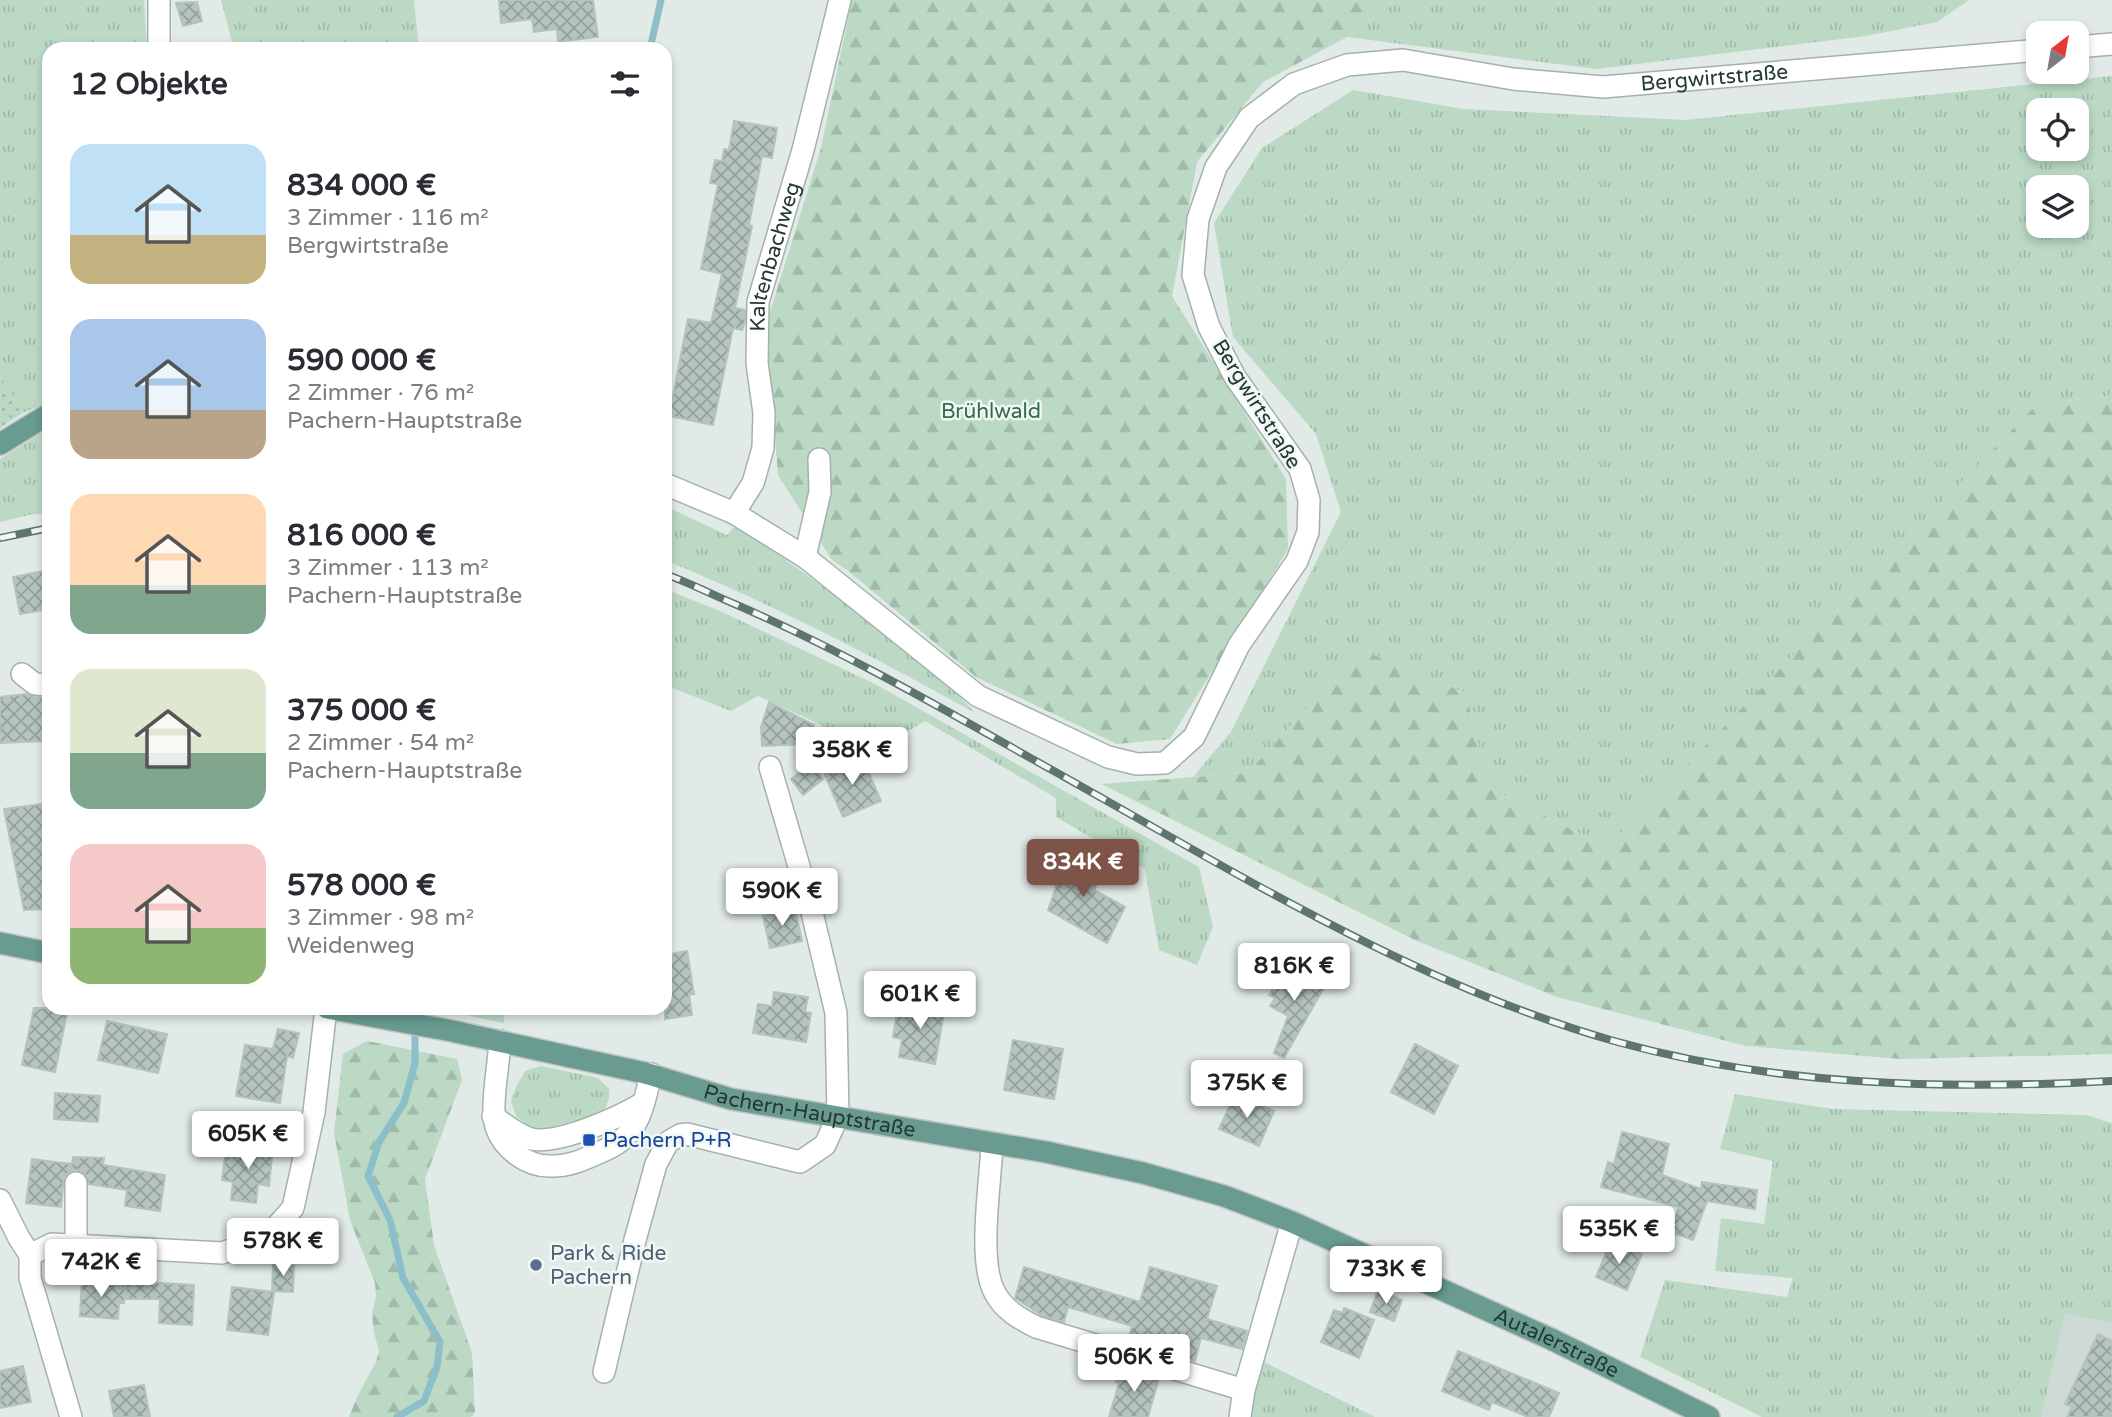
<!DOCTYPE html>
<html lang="de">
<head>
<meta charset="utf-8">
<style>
	:root { --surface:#fff; --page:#f2f2f3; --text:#2b2b33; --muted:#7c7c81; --accent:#7e5449 }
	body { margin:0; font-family:"Varela Round",sans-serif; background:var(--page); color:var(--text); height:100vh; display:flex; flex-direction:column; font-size:26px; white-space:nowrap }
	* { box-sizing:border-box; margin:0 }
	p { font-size:23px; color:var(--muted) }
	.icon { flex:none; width:38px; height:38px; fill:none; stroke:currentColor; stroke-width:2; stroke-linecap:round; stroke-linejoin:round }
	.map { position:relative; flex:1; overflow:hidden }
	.panel { position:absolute; left:42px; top:42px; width:630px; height:973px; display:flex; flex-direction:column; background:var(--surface); border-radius:21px; box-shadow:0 4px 10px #0003 }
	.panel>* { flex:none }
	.needle { width:46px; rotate:31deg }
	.buttons { position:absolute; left:2026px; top:21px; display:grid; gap:14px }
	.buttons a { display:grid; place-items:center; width:63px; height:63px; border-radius:14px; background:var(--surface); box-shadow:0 4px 10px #0003; font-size:35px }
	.price { position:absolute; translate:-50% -60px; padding:0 16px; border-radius:7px; background:#fff; color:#222; font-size:23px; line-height:46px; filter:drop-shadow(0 2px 4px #0008) }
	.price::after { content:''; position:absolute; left:50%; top:42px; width:21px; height:16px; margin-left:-10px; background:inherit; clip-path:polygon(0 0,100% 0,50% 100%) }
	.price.on { background:var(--accent); color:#fff }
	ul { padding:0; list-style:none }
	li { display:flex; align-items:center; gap:21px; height:175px; padding:0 28px }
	li span { display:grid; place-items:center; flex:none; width:196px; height:140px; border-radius:21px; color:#555 }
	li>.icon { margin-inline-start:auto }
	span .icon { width:84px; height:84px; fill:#fffc; stroke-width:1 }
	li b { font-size:30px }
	h2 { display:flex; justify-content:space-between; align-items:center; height:84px; padding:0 28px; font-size:30px }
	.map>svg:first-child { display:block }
</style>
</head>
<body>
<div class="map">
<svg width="2112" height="1417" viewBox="0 0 2112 1417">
	<defs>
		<pattern id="grass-tufts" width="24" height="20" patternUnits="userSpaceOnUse" patternTransform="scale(1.75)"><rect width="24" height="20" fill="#bbd9c4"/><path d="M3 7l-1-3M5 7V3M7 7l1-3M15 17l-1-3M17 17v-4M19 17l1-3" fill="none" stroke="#a0bba9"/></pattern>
		<pattern id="forest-firs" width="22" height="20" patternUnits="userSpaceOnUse" patternTransform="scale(1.75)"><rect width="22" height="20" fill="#bbd9c4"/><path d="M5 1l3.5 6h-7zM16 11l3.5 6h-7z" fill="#a0bba9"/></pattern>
		<pattern id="garden-dots" width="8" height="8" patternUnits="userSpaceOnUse" patternTransform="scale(1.75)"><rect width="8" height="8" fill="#bbd9c4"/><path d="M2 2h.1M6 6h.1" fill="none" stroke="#a0bba9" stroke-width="1.8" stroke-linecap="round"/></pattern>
		<pattern id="building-cross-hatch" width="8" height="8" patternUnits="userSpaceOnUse" patternTransform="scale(1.75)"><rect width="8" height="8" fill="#b6c4bf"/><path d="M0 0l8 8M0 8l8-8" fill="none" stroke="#94a09c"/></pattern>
	</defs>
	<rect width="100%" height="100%" fill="#e1eae6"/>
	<polygon fill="#cfd9d5" points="2065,1312 2112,1323 2112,1417 2041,1417"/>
	<g fill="url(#grass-tufts)" fill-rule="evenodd">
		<polygon points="0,0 144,0 147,49 49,49 49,402 23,413 3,381 0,373"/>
		<polygon points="221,0 414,0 419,49 234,49"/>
		<polygon points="1395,0 1969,0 1937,22 1866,36 1596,69 1347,37"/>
		<path d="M 2112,76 L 2112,395 L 2036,405 L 1607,847 L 1489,788 L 1466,693 L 1359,649 L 1248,773 L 1193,777 L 1231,732 L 1341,512 L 1316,434 L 1233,337 L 1214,223 L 1262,148 L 1353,90 L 1464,109 L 1685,120 ZM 2039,110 L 2077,110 L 2077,149 L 2039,149 ZM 2039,187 L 2077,187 L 2077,226 L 2039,226 Z"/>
		<polygon points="49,428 49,455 45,457 49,473 49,513 29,515 0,522 0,459"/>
		<path d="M 665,506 L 727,535 L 735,526 L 765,545 L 844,602 L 944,680 L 975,713 C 875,657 772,604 665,560 Z"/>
		<polygon points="665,589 722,612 875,684 1199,867 1213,927 1197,965 1159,950 1145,869 1056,817 1056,798 925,721 876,750 758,696 731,711 665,685"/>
		<polygon points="431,1008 505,1008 504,1023"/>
		<polygon points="541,1066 598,1078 609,1089 609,1099 605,1109 591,1117 542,1129 528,1126 516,1116 511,1101 516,1087 525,1071"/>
		<polygon points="1735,1094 1833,1109 2086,1115 2112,1123 2112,1323 2065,1313 2041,1417 1762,1417 1640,1357 1665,1280 1787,1297 1793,1278 1715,1271 1721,1218 1764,1224 1773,1161 1720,1149"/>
		<polygon points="1262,1361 1375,1417 1250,1417 1249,1397"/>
	</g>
	<g fill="url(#forest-firs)">
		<polygon points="852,0 1395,0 1347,37 1263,82 1197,162 1172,296 1286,479 1288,549 1170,739 1117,744 976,677 847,570 832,560 778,475 766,325 821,148"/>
		<polygon points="2112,395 2112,1054 1901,1059 1746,1046 1557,997 1417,941 1101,784 1248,773 1359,649 1466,693 1489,788 1607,847 2036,405"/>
		<polygon points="367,1041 457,1059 462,1080 425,1179 434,1245 472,1353 475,1412 471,1417 349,1417 358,1395 376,1362 379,1351 374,1333 372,1314 376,1296 375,1283 350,1220 334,1133 343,1054"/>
	</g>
	<polygon fill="url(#garden-dots)" points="0,373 3,381 23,413 0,428"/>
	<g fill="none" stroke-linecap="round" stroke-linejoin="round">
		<g stroke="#8dbfca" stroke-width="7">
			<polyline points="650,49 661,0"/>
			<polyline points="397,1417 424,1401 437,1367 440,1342 403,1278 390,1220 368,1176 379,1142 404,1103 415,1063 415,1008"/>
		</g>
	</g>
	<g fill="url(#building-cross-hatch)" stroke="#b4c3bd" stroke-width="2">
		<polygon points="499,0 593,0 598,37 558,42 557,29 534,32 532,19 501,23"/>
		<polygon points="197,2 202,21 183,26 176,3"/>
		<polygon points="734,121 777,128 772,158 762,156 749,225 752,226 735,308 745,310 745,321 742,330 733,328 713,425 669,416 688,319 711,323 722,274 701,269 718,184 710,183 715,160 722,161 724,149 729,150"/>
		<polygon points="49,570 49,609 20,614 13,577"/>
		<polygon points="26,694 34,697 49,698 49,741 0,743 0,697"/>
		<polygon points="769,702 814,725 807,744 762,746 761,727"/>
		<polygon points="862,757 881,801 843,817 824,773"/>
		<polygon points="812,763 823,779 803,795 791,779"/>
		<polygon points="49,803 49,909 24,910 4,809"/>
		<polygon points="1077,852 1086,869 1100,877 1094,890 1125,907 1107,943 1048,910 1056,887 1047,870"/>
		<polygon points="795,909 802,941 770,948 763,916"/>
		<polygon points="687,951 694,994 689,995 692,1015 665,1019 665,955"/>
		<polygon points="1288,963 1326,984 1284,1058 1274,1053 1288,1016 1270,1006 1275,998 1269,995"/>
		<polygon points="774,992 808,997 805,1012 811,1013 806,1042 753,1033 758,1004 772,1006"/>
		<polygon points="910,1000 945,1007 935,1064 899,1057 902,1039 893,1037 897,1013 907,1015"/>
		<polygon points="34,1008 68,1008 55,1072 22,1065"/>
		<polygon points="107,1021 167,1034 158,1073 98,1060"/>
		<polygon points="278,1029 299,1033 293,1058 287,1056 280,1103 236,1096 245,1045 273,1049"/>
		<polygon points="1013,1040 1063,1049 1054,1099 1004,1090"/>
		<polygon points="1415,1044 1458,1066 1434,1114 1391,1092"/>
		<polygon points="55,1093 100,1096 98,1122 54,1119"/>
		<polygon points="1235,1094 1274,1111 1259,1146 1219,1129"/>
		<polygon points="1622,1132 1669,1144 1662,1175 1701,1189 1702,1182 1757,1190 1755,1209 1707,1201 1693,1240 1670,1232 1679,1207 1601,1187 1608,1162 1614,1164"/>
		<polygon points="235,1144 273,1148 269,1186 258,1184 256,1203 231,1200 233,1182 222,1180 226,1150 234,1151"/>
		<polygon points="73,1157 104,1158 103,1165 165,1175 160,1211 125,1206 127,1190 89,1184 87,1176 77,1170 70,1171 64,1177 61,1207 26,1203 32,1159 72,1164"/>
		<polygon points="1611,1241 1642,1254 1627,1290 1596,1277"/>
		<polygon points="273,1265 294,1266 293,1292 272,1291"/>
		<polygon points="1024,1267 1140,1302 1150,1267 1217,1286 1207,1319 1247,1331 1242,1349 1201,1338 1195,1361 1128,1341 1132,1326 1068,1307 1064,1322 1041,1315 1015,1298"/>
		<polygon points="82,1279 125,1283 124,1303 119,1303 118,1319 80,1316"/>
		<polygon points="126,1281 194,1285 192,1325 159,1323 160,1299 126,1299"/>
		<polygon points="232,1287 274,1292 268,1335 227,1330"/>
		<polygon points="1378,1290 1402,1300 1394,1321 1370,1312"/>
		<polygon points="1344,1308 1374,1320 1359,1358 1321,1342 1334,1310 1343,1313"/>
		<polygon points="2098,1334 2112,1341 2112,1417 2067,1417 2072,1407 2065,1404"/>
		<polygon points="1458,1351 1559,1393 1549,1417 1528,1417 1492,1402 1489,1410 1442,1391"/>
		<polygon points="23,1366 31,1402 0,1408 0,1371"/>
		<polygon points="1121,1366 1159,1378 1148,1417 1109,1417 1119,1383 1116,1382"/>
		<polygon points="144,1385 150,1417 114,1417 109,1391"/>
	</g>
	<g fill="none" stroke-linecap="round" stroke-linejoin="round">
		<defs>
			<g id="minor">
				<polyline points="159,0 159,49"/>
				<polyline points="2077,47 2112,44"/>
				<path id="s1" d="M 665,484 L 734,513 L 805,557 L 978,696 L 1108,757 L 1137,764 L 1165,763 L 1194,737 L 1239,645 L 1297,561 L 1308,532 L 1309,500 L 1300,469 L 1235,377 L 1209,327 L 1193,275 L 1198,219 L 1216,167 L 1249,118 L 1294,84 L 1347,65 L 1403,60 L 1513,79 L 1603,87 L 2039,50"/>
				<path id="s2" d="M 734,513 L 753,483 L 763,448 L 764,413 L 757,363 L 758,302 L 803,150 L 840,0"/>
				<polyline points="805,557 820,492 819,459"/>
				<polyline points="22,674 35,684 49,685"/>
				<path d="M 500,1041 C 499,1064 490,1107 496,1127 C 503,1148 526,1166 549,1166 C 566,1167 581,1161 596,1154 C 608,1149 619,1144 628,1134 C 642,1119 646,1094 651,1074"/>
				<path d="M 493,1116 C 504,1124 517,1135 531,1139 C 558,1145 620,1117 643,1103"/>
				<path d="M 992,1143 C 991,1181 977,1261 995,1293 C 1004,1310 1020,1319 1036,1327 L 1244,1390"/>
				<polyline points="0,1200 19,1238 30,1255"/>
				<polyline points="76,1245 76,1183"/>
				<polyline points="604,1372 635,1240 656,1164 668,1142 680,1135 687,1134 800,1162 825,1145 838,1116 836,1013 810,904 770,767"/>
				<polyline points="71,1417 30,1278 30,1255 52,1244 222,1253 267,1237 293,1208 314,1112 326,1008"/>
				<polyline points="1240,1417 1244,1390 1292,1222"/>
			</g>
			<g id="major">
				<polyline points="0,444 49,414"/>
				<polyline points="0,943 49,953"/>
				<path id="s3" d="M 327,1008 L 452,1031 L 645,1073 L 731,1099 L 1046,1152 L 1143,1173 L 1224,1196 L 1292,1222 L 1551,1339 L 1709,1417"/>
			</g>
		</defs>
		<use href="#minor" stroke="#a4b1ad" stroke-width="24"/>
		<use href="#major" stroke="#bdc4c2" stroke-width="24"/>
		<use href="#minor" stroke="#fff" stroke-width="21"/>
		<use href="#major" stroke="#699b90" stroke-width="21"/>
		<defs>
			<g id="rail">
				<polyline points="0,538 49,528"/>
				<path d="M 665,574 C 690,583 713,595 737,605 C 843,651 943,709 1043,765 C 1227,867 1410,983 1614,1041 C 1776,1086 1945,1090 2112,1081"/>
			</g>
		</defs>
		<use href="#rail" stroke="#5d746f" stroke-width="8"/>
		<use href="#rail" stroke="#f1f7f4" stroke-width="5" stroke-dasharray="16" stroke-linecap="butt"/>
	</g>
	<rect fill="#1a4fb4" stroke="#f1f7f4" stroke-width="2.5" x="582" y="1133" width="14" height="14" rx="3.5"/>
	<circle fill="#5c6f8a" stroke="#f1f7f4" stroke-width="2.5" cx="536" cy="1265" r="7"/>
	<g text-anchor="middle" stroke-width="5" stroke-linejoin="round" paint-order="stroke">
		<g font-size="21" fill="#233933" stroke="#f1f7f4">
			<text dy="7" stroke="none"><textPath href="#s1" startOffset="1797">Bergwirtstraße</textPath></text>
			<text dy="7" stroke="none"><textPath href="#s2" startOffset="266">Kaltenbachweg</textPath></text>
			<text transform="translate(1257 404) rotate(58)" y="7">Bergwirtstraße</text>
			<text dy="7" stroke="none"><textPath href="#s3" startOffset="494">Pachern-Hauptstraße</textPath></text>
			<text dy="7" stroke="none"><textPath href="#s3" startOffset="1281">Autalerstraße</textPath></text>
		</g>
		<g font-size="21" fill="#316c49" stroke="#f1f7f4">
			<text x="991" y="418">Brühlwald</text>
		</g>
		<g font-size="21" fill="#164399" stroke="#f1f7f4" text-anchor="start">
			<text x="603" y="1147">Pachern P+R</text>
		</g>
		<g font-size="21" fill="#4e5e75" stroke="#f1f7f4" text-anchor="start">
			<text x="550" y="1260">Park &amp; Ride<tspan x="550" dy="24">Pachern</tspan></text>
		</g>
	</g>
</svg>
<div class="buttons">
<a><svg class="needle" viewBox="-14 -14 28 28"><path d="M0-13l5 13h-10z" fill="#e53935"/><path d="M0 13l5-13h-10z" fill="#7c7c81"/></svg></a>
<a><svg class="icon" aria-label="locate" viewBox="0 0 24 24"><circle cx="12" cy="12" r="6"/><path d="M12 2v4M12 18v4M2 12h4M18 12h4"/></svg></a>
<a><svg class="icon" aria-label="layers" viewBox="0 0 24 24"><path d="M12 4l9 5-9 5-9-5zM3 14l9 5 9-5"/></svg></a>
</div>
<b class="price" style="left:852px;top:787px">358K €</b>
<b class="price on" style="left:1083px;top:899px">834K €</b>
<b class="price" style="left:782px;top:928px">590K €</b>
<b class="price" style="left:1294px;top:1003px">816K €</b>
<b class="price" style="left:920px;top:1031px">601K €</b>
<b class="price" style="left:1247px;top:1120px">375K €</b>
<b class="price" style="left:248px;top:1171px">605K €</b>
<b class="price" style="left:1619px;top:1266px">535K €</b>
<b class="price" style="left:283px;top:1278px">578K €</b>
<b class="price" style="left:101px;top:1299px">742K €</b>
<b class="price" style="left:1386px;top:1306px">733K €</b>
<b class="price" style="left:1134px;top:1394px">506K €</b>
<section class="panel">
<h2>12 Objekte<svg class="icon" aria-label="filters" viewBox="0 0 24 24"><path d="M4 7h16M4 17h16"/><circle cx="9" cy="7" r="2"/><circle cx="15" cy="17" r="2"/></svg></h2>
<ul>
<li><span style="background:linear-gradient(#bfe0f5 65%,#c2b280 0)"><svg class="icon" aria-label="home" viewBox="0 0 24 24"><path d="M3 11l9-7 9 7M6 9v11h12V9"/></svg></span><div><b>834 000 €</b><p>3 Zimmer · 116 m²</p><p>Bergwirtstraße</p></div></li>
<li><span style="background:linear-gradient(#a9c7e8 65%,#b9a48a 0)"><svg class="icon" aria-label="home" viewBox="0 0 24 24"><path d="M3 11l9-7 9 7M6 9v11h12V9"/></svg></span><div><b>590 000 €</b><p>2 Zimmer · 76 m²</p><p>Pachern-Hauptstraße</p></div></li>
<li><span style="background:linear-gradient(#ffd9b3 65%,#7fa58c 0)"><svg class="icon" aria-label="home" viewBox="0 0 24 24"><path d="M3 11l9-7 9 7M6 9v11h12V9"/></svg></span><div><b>816 000 €</b><p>3 Zimmer · 113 m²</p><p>Pachern-Hauptstraße</p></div></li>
<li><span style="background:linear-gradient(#dfe7d0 60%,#7fa58c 0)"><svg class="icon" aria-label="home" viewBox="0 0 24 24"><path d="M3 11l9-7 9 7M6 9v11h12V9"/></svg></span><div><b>375 000 €</b><p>2 Zimmer · 54 m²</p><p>Pachern-Hauptstraße</p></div></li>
<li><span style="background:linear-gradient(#f6c9c9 60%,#8fb573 0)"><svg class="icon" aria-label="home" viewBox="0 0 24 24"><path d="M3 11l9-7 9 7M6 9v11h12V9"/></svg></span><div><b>578 000 €</b><p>3 Zimmer · 98 m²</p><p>Weidenweg</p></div></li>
</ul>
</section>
</div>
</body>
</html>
